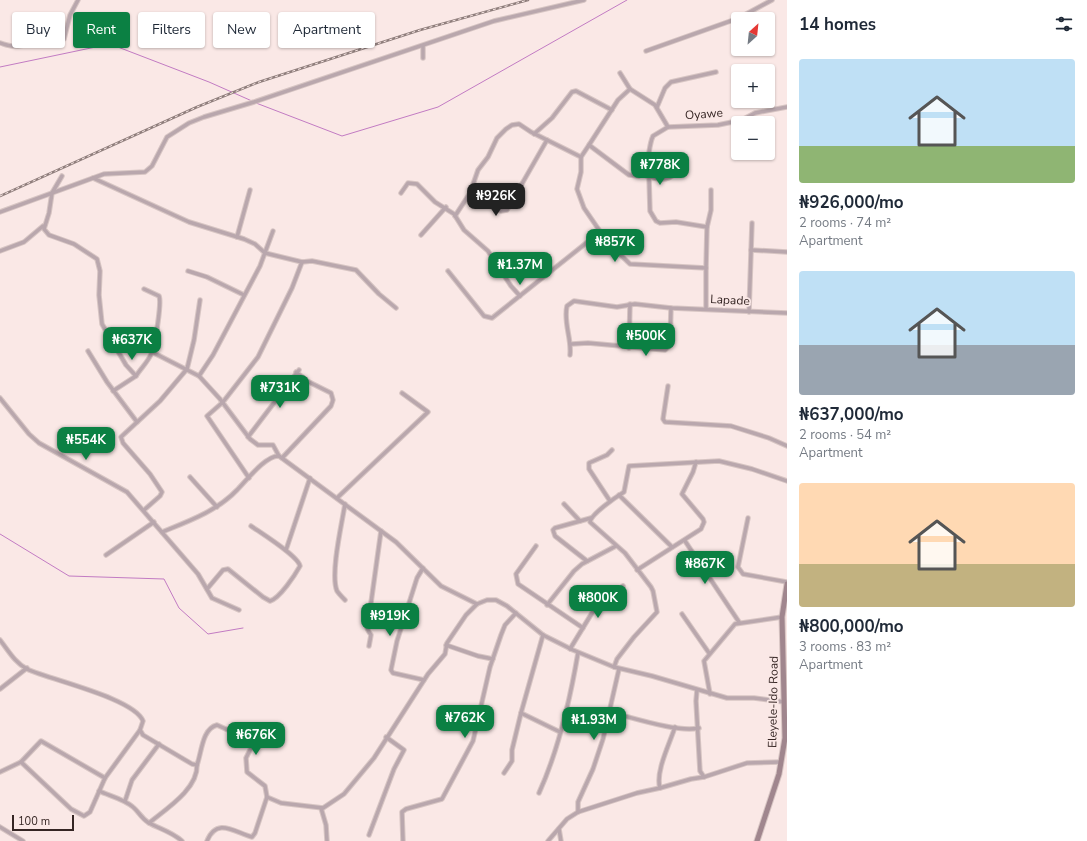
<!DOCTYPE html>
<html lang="en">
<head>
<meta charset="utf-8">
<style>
	:root { --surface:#fff; --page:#f2f2f3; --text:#1f2937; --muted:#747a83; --accent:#0b8043 }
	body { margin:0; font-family:"Nunito Sans",sans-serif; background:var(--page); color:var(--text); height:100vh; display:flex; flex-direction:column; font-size:15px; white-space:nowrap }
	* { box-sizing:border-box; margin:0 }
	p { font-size:13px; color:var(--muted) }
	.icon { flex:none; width:22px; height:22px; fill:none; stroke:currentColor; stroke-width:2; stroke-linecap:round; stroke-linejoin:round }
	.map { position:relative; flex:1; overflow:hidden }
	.details { display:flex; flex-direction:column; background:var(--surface); width:300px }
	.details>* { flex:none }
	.hud { position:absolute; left:12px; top:12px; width:380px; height:36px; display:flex; gap:8px }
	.needle { width:26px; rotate:27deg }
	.controls { position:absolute; left:731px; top:12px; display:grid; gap:8px }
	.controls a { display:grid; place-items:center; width:44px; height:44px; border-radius:4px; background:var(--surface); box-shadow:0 1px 3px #0004; font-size:20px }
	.scale { position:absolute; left:12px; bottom:10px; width:62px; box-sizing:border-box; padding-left:4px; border:2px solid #352523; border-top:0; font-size:11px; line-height:14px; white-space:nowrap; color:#352523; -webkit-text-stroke:3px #fae8e6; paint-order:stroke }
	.price { position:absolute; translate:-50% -34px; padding:0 9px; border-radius:8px; background:var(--accent); color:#fff; font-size:13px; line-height:26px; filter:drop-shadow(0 1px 2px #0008) }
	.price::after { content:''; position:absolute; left:50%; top:24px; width:12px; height:9px; margin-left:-6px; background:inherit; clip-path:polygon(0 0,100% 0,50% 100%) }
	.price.selected { background:#222; color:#fff }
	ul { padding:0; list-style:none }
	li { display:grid; align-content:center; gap:8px; height:212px; padding:0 12px }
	li span { display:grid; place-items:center; height:124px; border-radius:4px; color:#555 }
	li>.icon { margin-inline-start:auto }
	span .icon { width:72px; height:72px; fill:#fffc; stroke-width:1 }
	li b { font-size:17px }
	h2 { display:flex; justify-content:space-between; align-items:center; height:48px; padding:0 12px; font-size:17px }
	.chip { padding:0 14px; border-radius:4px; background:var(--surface); box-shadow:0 1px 3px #0004; font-size:14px; line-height:36px }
	.chip.selected { background:var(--accent); color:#fff }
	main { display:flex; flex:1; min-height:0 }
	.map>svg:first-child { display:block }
</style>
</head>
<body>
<main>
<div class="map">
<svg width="787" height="841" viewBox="0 0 787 841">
	<rect width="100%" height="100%" fill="#fae8e6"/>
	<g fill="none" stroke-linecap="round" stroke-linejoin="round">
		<g stroke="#c27bc3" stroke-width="1">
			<polyline points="0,67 110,44 209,82 252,101"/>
			<polyline points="256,103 342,136 438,107 627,0"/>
			<polyline points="0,534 69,576 164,579 179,608 208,634 243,628"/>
		</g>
		<defs>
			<g id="minor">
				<path d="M 0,43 C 4,44 9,46 13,46 C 16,47 61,40 64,39 L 70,15 L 78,0"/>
				<polyline points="646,51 739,18 772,0"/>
				<polyline points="423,58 423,46"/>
				<polyline points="620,73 630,89 655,105 668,127"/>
				<polyline points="657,107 665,88 671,82 716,72"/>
				<polyline points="534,134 552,118 572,92 576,91 612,110"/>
				<polyline points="589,145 618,100 630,89"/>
				<path d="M 642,174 C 651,178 667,183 674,174"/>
				<path d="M 62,176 L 52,193 L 49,213 L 44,229 L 49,235 L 74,244 L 97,259 L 100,271 L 99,295 L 102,324 L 126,365 L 136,376 C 141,368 149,361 152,352 C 155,345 162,302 159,296 L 144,289"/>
				<polyline points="649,177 650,211 656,221 660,223 676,222 707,227"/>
				<polyline points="93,178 189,222 244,239 255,244 265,253 302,262 312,261 356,270 379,294 396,308"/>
				<polyline points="401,193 408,183 417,184 435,202 454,214 464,230 488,251 511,286 520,296"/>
				<polyline points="470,193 501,211 507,210 547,140"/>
				<polyline points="0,212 104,174 145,172 152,166 167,137 189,123 204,117 254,102 494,21 584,0"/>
				<polyline points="455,216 470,193 478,170 488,157 497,138 506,129 512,125 519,124 531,132 581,157"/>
				<polyline points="421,235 446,207"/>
				<polyline points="237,237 250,190"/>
				<polyline points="751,250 787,252"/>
				<polyline points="0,251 24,242 43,226"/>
				<polyline points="706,268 707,227 711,210 711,190"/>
				<polyline points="188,271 207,277 244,295"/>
				<polyline points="448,271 484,316 492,318 600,232"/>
				<path d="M 706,309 L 706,268 L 630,264 L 608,243 L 584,208 L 577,189 L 581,172 L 581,157 L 589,145 L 629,175 L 639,176 C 651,166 647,149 653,136 L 668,127 L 718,125 L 742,120 L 755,113 L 787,107"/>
				<polyline points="749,312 752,223"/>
				<polyline points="572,344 588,343 665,350 670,345 671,308"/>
				<polyline points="629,348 630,304"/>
				<polyline points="88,351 107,382 137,422"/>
				<polyline points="152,352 199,376 220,399 250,439 258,445 273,445 279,456"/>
				<path d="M 570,355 C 572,339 563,322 567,306 L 574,301 L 617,307 L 635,304 L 671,308 L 787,313"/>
				<polyline points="199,376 213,355 260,266 273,231"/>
				<polyline points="668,386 663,419 665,422 731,426 769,438 787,446"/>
				<polyline points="113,391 136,376"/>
				<polyline points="0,398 29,434 39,443 127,492 198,574 212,598 239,610"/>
				<polyline points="248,437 299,370"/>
				<polyline points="282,458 331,406 333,400 331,393 307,381 296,372"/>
				<polyline points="190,477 217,507"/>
				<polyline points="249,478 207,416 223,402 258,357 292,288 302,262"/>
				<polyline points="619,495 672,547"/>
				<polyline points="337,498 428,412 402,393"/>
				<polyline points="610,501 589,469 589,463 607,455 612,450"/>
				<path d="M 345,504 C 342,523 330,574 337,591 C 339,594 342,597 345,600"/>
				<polyline points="564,504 580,521"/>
				<polyline points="144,510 160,496 162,492 150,474 123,443 121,437 160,401 187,369 194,340 200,300"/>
				<polyline points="748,518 738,567 743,574 787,582"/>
				<path d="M 162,532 C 189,521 217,511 237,490 C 246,481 266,455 279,456 L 396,542 L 441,586 L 477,604"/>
				<polyline points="685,541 739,622"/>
				<polyline points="536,546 516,574 518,584 583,628"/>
				<polyline points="286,550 310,478"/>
				<polyline points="106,555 154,522"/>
				<polyline points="587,561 555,536 553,530 555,528 591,518"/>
				<polyline points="423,568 417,578 397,641 391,670 393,673 424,680"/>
				<polyline points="637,570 701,529 704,522 703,519 682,494 693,472 696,462"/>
				<path d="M 207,589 L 223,570 L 228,569 L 263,597 L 270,601 C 280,598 295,575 300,566 C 298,556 261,533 251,526"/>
				<polyline points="547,605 574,571 582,564 616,546"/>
				<polyline points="682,614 709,653"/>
				<path d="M 0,640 C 8,650 15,663 27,669 C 50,680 134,698 143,721 L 140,730 L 143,735 L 192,764 L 197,765 C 202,751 202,729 217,725 L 250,740 L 252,746 L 246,758 L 247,772 L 265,786 L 267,797 L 281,803 L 323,808 L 344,794 L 374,758 L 428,674 L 445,654 L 447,643 L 466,615 L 477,604 L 487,600 L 496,600 L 507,606 L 543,635 L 573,650 L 614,667 L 652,676 L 727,698 L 754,698 L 784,702"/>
				<polyline points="446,645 478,656 493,659"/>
				<path d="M 369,646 L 371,635 C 364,626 366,620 370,610 L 381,531"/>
				<polyline points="570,649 595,608 623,586"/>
				<path d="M 614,667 L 617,659 L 634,637 L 657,612 L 653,591 L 651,587 L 625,553 L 590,522 C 591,514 616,497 624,492 L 629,466 L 719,461 L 752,469 L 787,481"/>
				<polyline points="0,689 27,668"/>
				<polyline points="697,690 696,701 700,771 704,777 747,763 781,762"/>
				<polyline points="710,694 704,661 735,624 782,617"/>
				<path d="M 609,712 C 631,717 677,733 699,728"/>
				<polyline points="521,713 560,732"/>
				<polyline points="566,713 605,729"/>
				<path d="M 675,727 C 670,743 655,772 660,788 L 691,779 L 704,777"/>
				<polyline points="21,762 71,809 84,816 90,812 105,778 140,730"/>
				<polyline points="0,772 21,762 41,741 105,778"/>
				<polyline points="504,773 512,761 512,750 521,713 543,635"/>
				<path d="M 99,791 C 110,796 124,799 133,807 C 139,812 141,818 149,823 C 160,829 172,832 182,841"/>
				<path d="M 539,793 C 559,749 570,700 578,653"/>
				<polyline points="125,801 132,780 159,744"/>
				<polyline points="321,808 326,825 327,841"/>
				<polyline points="578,812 578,802 593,769 603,739 619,669"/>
				<path d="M 149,823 C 166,809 198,789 197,765"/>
				<polyline points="0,827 23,841"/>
				<polyline points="559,829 561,841"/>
				<polyline points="369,835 394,769 404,750 386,737"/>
				<path d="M 207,841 C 217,817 234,832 252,837 L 255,833 L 267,797"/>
				<polyline points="403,841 402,812 406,809 442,799 473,741 490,667 501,635 505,625 516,613"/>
				<polyline points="548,841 567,819 578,812 637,793 660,788"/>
			</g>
			<polyline id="secondary" points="757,841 779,774 785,738 782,617 787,584"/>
		</defs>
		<use href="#minor" stroke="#d7c5c3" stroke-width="5.5"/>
		<use href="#secondary" stroke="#d7c5c3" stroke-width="7"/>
		<use href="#minor" stroke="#b9a7ad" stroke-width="3.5"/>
		<use href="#secondary" stroke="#a0868e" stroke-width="5"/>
		<defs>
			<polyline id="rail" points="0,196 197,107 259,82 420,30 528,0"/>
		</defs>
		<use href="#rail" stroke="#8f7e7c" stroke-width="2.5"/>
		<use href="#rail" stroke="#fae8e6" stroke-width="1" stroke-dasharray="3" stroke-linecap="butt"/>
	</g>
	<g text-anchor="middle" stroke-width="3.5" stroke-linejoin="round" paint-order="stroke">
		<g font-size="12" fill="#352523" stroke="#fae8e6">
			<text transform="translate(704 114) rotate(-4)" y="4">Oyawe</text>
			<text transform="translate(730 300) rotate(3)" y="4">Lapade</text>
			<text transform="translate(773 702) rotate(-89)" y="4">Eleyele-Ido Road</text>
		</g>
	</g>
</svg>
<div class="controls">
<a><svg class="needle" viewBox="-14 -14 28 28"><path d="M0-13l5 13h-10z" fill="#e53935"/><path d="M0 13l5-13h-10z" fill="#747a83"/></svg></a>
<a>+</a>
<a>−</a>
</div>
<div class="scale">100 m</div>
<b class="price" style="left:660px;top:186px">₦778K</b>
<b class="price selected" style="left:496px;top:217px">₦926K</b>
<b class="price" style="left:615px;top:263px">₦857K</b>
<b class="price" style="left:520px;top:286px">₦1.37M</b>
<b class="price" style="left:646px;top:357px">₦500K</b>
<b class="price" style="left:132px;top:361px">₦637K</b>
<b class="price" style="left:280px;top:409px">₦731K</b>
<b class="price" style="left:86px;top:461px">₦554K</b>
<b class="price" style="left:705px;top:585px">₦867K</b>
<b class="price" style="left:598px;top:619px">₦800K</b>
<b class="price" style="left:390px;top:637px">₦919K</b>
<b class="price" style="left:465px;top:739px">₦762K</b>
<b class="price" style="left:594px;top:741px">₦1.93M</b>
<b class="price" style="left:256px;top:756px">₦676K</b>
<div class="hud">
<a class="chip">Buy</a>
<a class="chip selected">Rent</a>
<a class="chip">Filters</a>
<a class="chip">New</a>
<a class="chip">Apartment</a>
</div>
</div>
<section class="details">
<h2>14 homes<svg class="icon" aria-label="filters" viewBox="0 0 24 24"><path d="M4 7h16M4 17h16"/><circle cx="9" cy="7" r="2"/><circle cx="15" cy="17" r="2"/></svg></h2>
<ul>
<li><span style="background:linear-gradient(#bfe0f5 70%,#8fb573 0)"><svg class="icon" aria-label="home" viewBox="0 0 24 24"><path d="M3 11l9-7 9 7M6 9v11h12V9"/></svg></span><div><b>₦926,000/mo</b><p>2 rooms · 74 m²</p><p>Apartment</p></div></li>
<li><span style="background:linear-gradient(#bfe0f5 60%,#9aa5b1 0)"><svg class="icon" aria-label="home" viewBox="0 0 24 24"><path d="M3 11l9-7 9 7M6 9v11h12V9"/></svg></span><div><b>₦637,000/mo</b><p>2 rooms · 54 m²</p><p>Apartment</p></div></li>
<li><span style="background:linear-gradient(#ffd9b3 65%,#c2b280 0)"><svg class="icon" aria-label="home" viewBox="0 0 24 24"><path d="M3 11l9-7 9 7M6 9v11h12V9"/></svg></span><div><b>₦800,000/mo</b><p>3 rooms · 83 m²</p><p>Apartment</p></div></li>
</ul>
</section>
</main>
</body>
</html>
